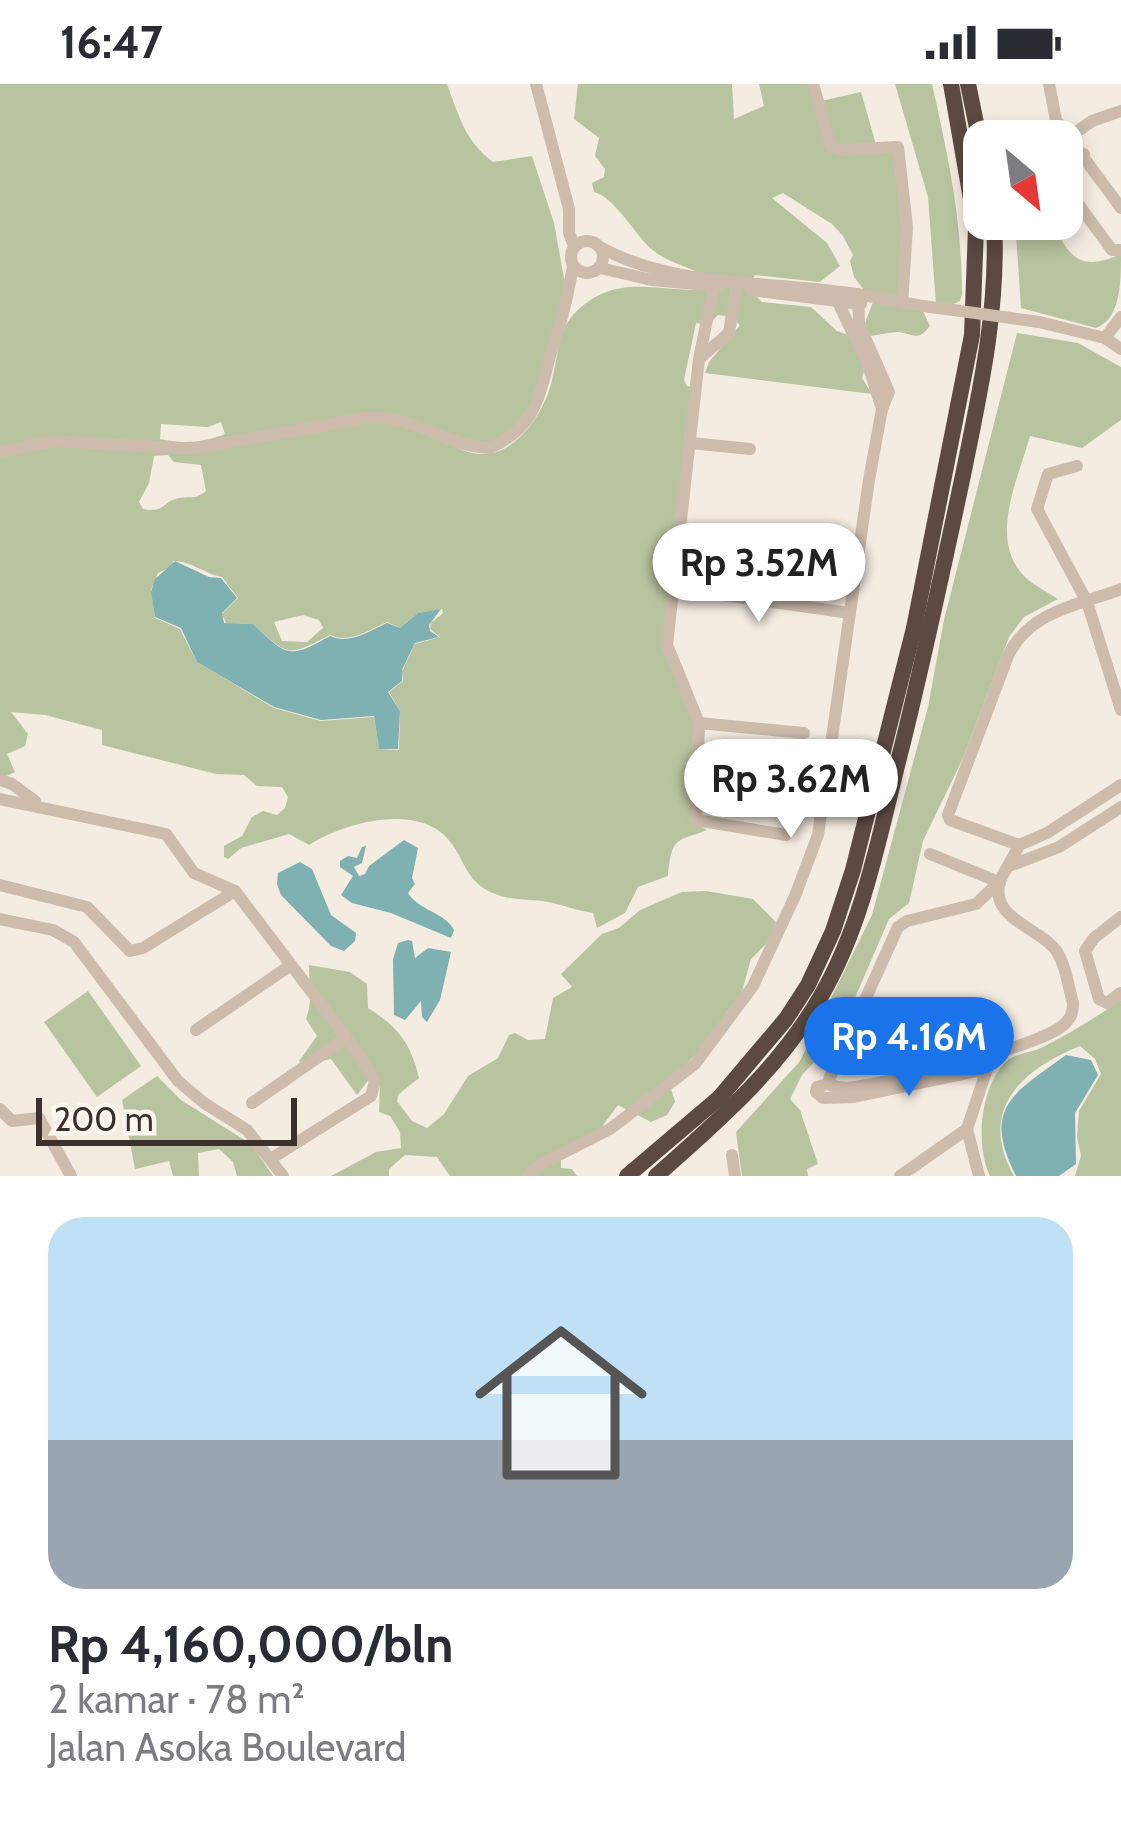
<!DOCTYPE html>
<html lang="id">
<head>
<meta charset="utf-8">
<style>
	:root { --surface:#fff; --page:#f2f2f3; --text:#2b2b33; --muted:#7c7c81; --line:#e1e1e2; --accent:#1a73e8 }
	body { margin:0; font-family:Cabin,sans-serif; background:var(--page); color:var(--text); height:100vh; display:flex; flex-direction:column; font-size:45px; white-space:nowrap }
	* { box-sizing:border-box; margin:0 }
	p { font-size:39px; color:var(--muted) }
	.icon { flex:none; width:66px; height:66px; fill:none; stroke:currentColor; stroke-width:2; stroke-linecap:round; stroke-linejoin:round }
	.map { position:relative; height:1092px; overflow:hidden }
	.details { display:flex; flex-direction:column; background:var(--surface); flex:1 }
	.details>* { flex:none }
	.needle { width:78px; rotate:151deg }
	.buttons { position:absolute; left:963px; top:36px; display:grid; gap:24px }
	.buttons a { display:grid; place-items:center; width:120px; height:120px; border-radius:24px; background:var(--surface); box-shadow:0 6px 18px #0003; font-size:60px }
	.scale { position:absolute; left:36px; bottom:30px; width:261px; box-sizing:border-box; padding-left:12px; border:6px solid #3b302b; border-top:0; font-size:33px; line-height:42px; white-space:nowrap; color:#3b302b; -webkit-text-stroke:9px #fbf5ee; paint-order:stroke }
	.price { position:absolute; translate:-50% -102px; padding:0 27px; border-radius:42px; background:#fff; color:#222; font-size:39px; line-height:78px; filter:drop-shadow(0 3px 6px #0008) }
	.price::after { content:''; position:absolute; left:50%; top:72px; width:36px; height:27px; margin-left:-18px; background:inherit; clip-path:polygon(0 0,100% 0,50% 100%) }
	.price.current { background:var(--accent); color:#fff }
	ul { padding:0; list-style:none }
	li { display:grid; align-content:center; gap:24px; height:636px; padding:0 48px }
	li+li { border-top:3px solid var(--line) }
	li span { display:grid; place-items:center; height:372px; border-radius:36px; color:#555 }
	li>.icon { margin-inline-start:auto }
	span .icon { width:216px; height:216px; fill:#fffc; stroke-width:1 }
	li b { font-size:51px }
	.status { display:flex; justify-content:space-between; align-items:center; height:84px; padding:0 60px; background:var(--surface); direction:ltr }
	.status svg { height:33px; fill:currentColor }
	.map>svg:first-child { display:block }
</style>
</head>
<body>
<div class="status"><b>16:47</b><svg viewBox="0 0 49 12"><path d="M0 12V9h3v3zM5 12V6h3v6zM10 12V3h3v9zM15 12V0h3v12zM26 1h20v11H26zM47 4h2v5h-2z"/></svg></div>
<div class="map">
<svg width="1121" height="1092" viewBox="0 0 1121 1092">
	<rect width="100%" height="100%" fill="#f4ebe1"/>
	<g fill="#b8c4a0" fill-rule="evenodd">
		<path d="M 0,0 L 447,0 C 459,32 465,57 493,78 L 532,72 L 554,139 L 567,211 L 544,297 L 522,337 L 494,359 L 441,356 C 456,363 469,371 485,370 C 517,369 544,328 551,300 C 557,279 558,247 573,231 C 611,191 647,205 694,206 L 705,192 C 686,181 665,179 647,161 C 633,146 613,113 594,108 L 592,99 L 604,93 L 605,85 L 595,72 L 599,54 L 574,35 L 578,0 L 732,0 L 734,35 L 764,22 L 759,0 L 817,0 L 821,17 L 861,8 L 877,64 L 898,67 L 904,99 L 901,220 L 923,227 L 930,242 C 917,258 915,250 898,248 C 890,248 879,251 870,252 L 865,239 L 873,218 L 854,193 L 850,177 L 853,171 L 843,152 L 832,140 L 783,109 L 772,114 L 827,159 L 840,182 L 820,198 L 755,191 L 748,204 L 762,218 L 811,223 L 837,247 L 851,252 L 864,287 L 862,294 L 872,310 L 705,289 L 709,278 L 740,241 L 727,232 L 718,231 L 708,241 L 696,239 L 684,296 L 687,302 L 692,303 L 664,561 L 697,639 L 692,738 L 707,746 C 678,758 672,750 668,792 L 638,803 L 625,829 L 597,844 L 593,829 C 578,827 564,821 548,818 C 523,814 500,818 478,800 C 464,788 460,767 447,754 C 415,719 343,739 309,761 L 289,750 L 241,764 L 228,775 L 224,773 L 224,762 L 242,752 L 252,733 L 263,727 L 277,731 L 285,724 L 288,713 L 282,703 L 257,702 L 244,691 L 216,690 L 102,661 L 102,646 L 45,631 L 11,628 L 28,650 L 25,662 L 7,670 L 15,688 L 0,695 ZM 221,338 L 225,350 C 202,359 183,360 160,355 L 161,340 L 208,343 ZM 168,371 L 174,378 L 201,381 L 206,407 C 195,416 192,412 179,414 C 161,418 166,429 143,425 L 139,418 L 149,399 L 154,372 ZM 173,477 C 191,477 205,490 222,493 L 238,514 L 222,530 L 226,539 L 253,540 C 289,573 288,573 330,551 C 350,560 369,546 387,538 L 400,544 L 418,529 L 442,525 L 443,529 L 431,539 L 430,545 L 440,553 L 415,560 L 402,587 L 403,597 L 389,608 L 400,627 L 399,666 L 379,665 L 374,633 L 321,637 L 274,624 L 197,578 L 180,545 L 155,534 L 151,506 L 158,489 L 172,482 ZM 303,531 L 319,536 L 323,544 L 307,558 L 282,557 L 274,538 Z"/>
		<path d="M 895,0 L 932,0 C 948,71 962,137 962,210 L 960,217 L 951,221 L 936,220 L 928,113 Z"/>
		<path d="M 1015,135 L 1050,135 C 1069,170 1076,190 1121,170 C 1121,197 1121,235 1096,244 L 1021,224 Z"/>
		<path d="M 1017,249 L 1078,259 L 1121,283 L 1121,336 L 1082,364 L 1030,352 C 1018,396 987,456 1026,494 C 1035,502 1048,508 1058,515 L 1024,533 L 1009,553 L 963,674 L 923,757 L 909,819 L 889,835 L 855,914 L 830,961 L 802,991 L 790,1015 L 800,1026 L 818,1080 L 807,1085 L 808,1092 L 742,1092 L 736,1048 L 800,977 L 872,831 L 928,623 L 944,536 Z"/>
		<path d="M 706,807 L 753,815 L 776,838 L 768,858 L 751,875 L 741,911 L 726,928 L 721,944 L 669,998 L 675,1018 L 667,1031 L 651,1038 L 618,1021 L 601,1044 L 561,1066 L 561,1084 L 572,1085 L 577,1092 L 450,1092 L 437,1073 L 405,1071 L 389,1085 L 389,1092 L 331,1092 L 376,1068 L 401,1064 L 400,1048 L 390,1032 L 379,1028 L 380,999 L 370,994 L 357,1011 L 331,975 L 302,981 L 299,977 L 317,952 L 306,935 C 313,917 309,900 309,881 L 350,888 L 367,900 L 368,924 C 398,943 411,959 419,994 L 399,1010 L 397,1017 L 412,1037 L 427,1044 L 444,1030 L 468,992 L 498,974 L 509,951 L 515,949 L 528,956 L 545,955 L 553,914 L 572,903 L 561,890 L 602,850 L 619,844 L 640,826 L 682,808 Z"/>
		<polygon points="88,907 141,982 97,1013 44,938"/>
		<path d="M 1121,916 L 1121,1092 L 1075,1092 L 1081,1072 L 1077,1053 L 1079,1027 L 1101,990 L 1095,975 L 1080,962 C 1018,987 978,1028 1014,1092 L 990,1092 C 975,1062 980,1002 1006,978 C 1015,969 1030,969 1041,964 C 1069,950 1095,934 1121,916 Z"/>
		<polygon points="157,992 181,1016 251,1060 273,1092 237,1092 233,1078 219,1065 198,1069 199,1092 173,1092 169,1077 135,1085 122,1016"/>
	</g>
	<g fill="#7fb0b2">
		<path d="M 175,477 L 209,493 L 221,494 L 237,514 L 222,529 L 224,539 L 253,540 C 288,573 289,575 330,552 C 350,561 369,547 387,539 L 400,544 L 418,529 L 441,525 L 429,541 L 430,547 L 439,553 L 415,559 L 402,586 L 402,597 L 388,608 L 400,627 L 398,665 L 379,665 L 374,632 L 321,636 L 274,623 L 197,578 L 181,544 L 155,533 L 151,508 L 155,495 Z"/>
		<path d="M 404,756 L 418,764 L 412,794 L 415,800 L 408,809 C 419,827 445,828 454,846 L 451,854 L 391,829 L 352,819 L 341,811 L 353,792 L 340,783 L 340,777 L 348,772 L 357,774 L 362,763 L 366,762 L 362,779 L 354,783 L 359,792 L 365,790 L 369,782 Z"/>
		<polygon points="300,778 312,785 331,831 356,849 355,857 344,867 331,862 281,811 277,800 278,789"/>
		<polygon points="408,856 412,857 415,874 428,864 451,868 440,916 427,938 422,933 421,917 405,936 394,931 393,875 398,859"/>
		<path d="M 1066,971 L 1091,976 L 1098,991 L 1075,1029 L 1076,1080 L 1059,1092 L 1016,1092 C 981,1023 1014,1009 1066,971 Z"/>
	</g>
	<g fill="none" stroke-linecap="round" stroke-linejoin="round">
		<g stroke="#cdbbac" stroke-width="12">
			<polyline points="536,0 569,125 569,149 574,162"/>
			<polyline points="813,0 831,62 840,66 898,63 907,143 902,220"/>
			<polyline points="1049,0 1056,36 1121,124"/>
			<polyline points="1069,53 1092,37 1121,27"/>
			<polyline points="1062,84 1084,70"/>
			<polyline points="1062,98 1112,166 1121,166"/>
			<circle cx="587" cy="173" r="16"/>
			<path d="M 598,162 C 674,205 770,196 856,210 C 884,214 911,221 939,224"/>
			<polyline points="600,184 652,196 718,202"/>
			<polyline points="714,202 699,275 667,561 699,639 696,736 786,751"/>
			<polyline points="750,206 861,220"/>
			<polyline points="837,216 869,284 882,325"/>
			<polyline points="1039,238 1105,254 1121,265"/>
			<polyline points="1105,254 1121,233"/>
			<polyline points="700,274 729,249 736,204"/>
			<polyline points="691,359 750,365"/>
			<path d="M 0,368 L 55,357 L 191,365 L 366,334 C 420,331 445,363 490,364 C 543,340 539,302 555,256 C 564,230 568,209 573,182"/>
			<polyline points="1077,382 1048,390 1037,425 1087,518 1121,626"/>
			<polyline points="674,504 850,529"/>
			<polyline points="699,639 804,649"/>
			<polyline points="0,696 12,700 35,717"/>
			<polyline points="0,715 166,750 194,789 235,807 143,864 130,867 87,823 0,801"/>
			<path d="M 1019,761 L 950,736 L 948,731 L 1008,572 C 1029,527 1077,522 1121,505"/>
			<polyline points="1019,761 1047,749 1121,701"/>
			<polyline points="930,770 999,798 976,820 907,837 898,843 827,1000 817,1003 816,1008 823,1014 854,1013 987,985"/>
			<polyline points="1012,781 1059,763 1121,723"/>
			<polyline points="235,807 355,965 375,997 371,1012 272,1074"/>
			<polyline points="1121,833 1094,854 1085,867 1099,915 1107,919 1121,909"/>
			<polyline points="0,835 53,846 74,858 178,997 204,1019 247,1046 283,1092"/>
			<polyline points="196,946 291,881"/>
			<path d="M 827,1000 C 836,1003 844,1005 854,1003 C 897,997 1029,965 1061,943 C 1070,936 1073,930 1073,919 C 1068,902 1066,880 1055,865 C 1039,844 986,833 1001,795 C 1006,784 1014,773 1019,761"/>
			<polyline points="252,1019 346,954"/>
			<polyline points="0,1025 12,1037 39,1034 71,1092"/>
			<polyline points="732,1071 735,1092"/>
			<polyline points="528,1092 541,1080 610,1045 695,980 753,902 795,812 818,751 869,396 882,325 889,308 859,240 858,210"/>
			<polyline points="900,1092 967,1045"/>
			<polyline points="979,1092 967,1045 988,982"/>
		</g>
		<g stroke="#5c4a42" stroke-width="16">
			<polyline points="968,0 984,78"/>
			<polyline points="627,1092 720,1013 786,935 808,901 833,847 853,786 914,544 972,251 976,144 951,0"/>
			<path d="M 656,1092 C 718,1037 779,985 821,912 C 865,836 880,747 902,662 C 924,574 943,485 962,396 C 980,308 999,225 994,135"/>
		</g>
		<polyline stroke="#cdbbac" stroke-width="12" points="939,224 1039,238"/>
	</g>
</svg>
<div class="buttons">
<a><svg class="needle" viewBox="-14 -14 28 28"><path d="M0-13l5 13h-10z" fill="#e53935"/><path d="M0 13l5-13h-10z" fill="#7c7c81"/></svg></a>
</div>
<div class="scale">200 m</div>
<b class="price" style="left:759px;top:541px">Rp 3.52M</b>
<b class="price" style="left:791px;top:757px">Rp 3.62M</b>
<b class="price current" style="left:909px;top:1015px">Rp 4.16M</b>
</div>
<section class="details">
<ul>
<li><span style="background:linear-gradient(#bfe0f5 60%,#9aa5b1 0)"><svg class="icon" aria-label="home" viewBox="0 0 24 24"><path d="M3 11l9-7 9 7M6 9v11h12V9"/></svg></span><div><b>Rp 4,160,000/bln</b><p>2 kamar · 78 m²</p><p>Jalan Asoka Boulevard</p></div></li>
</ul>
</section>
</body>
</html>
